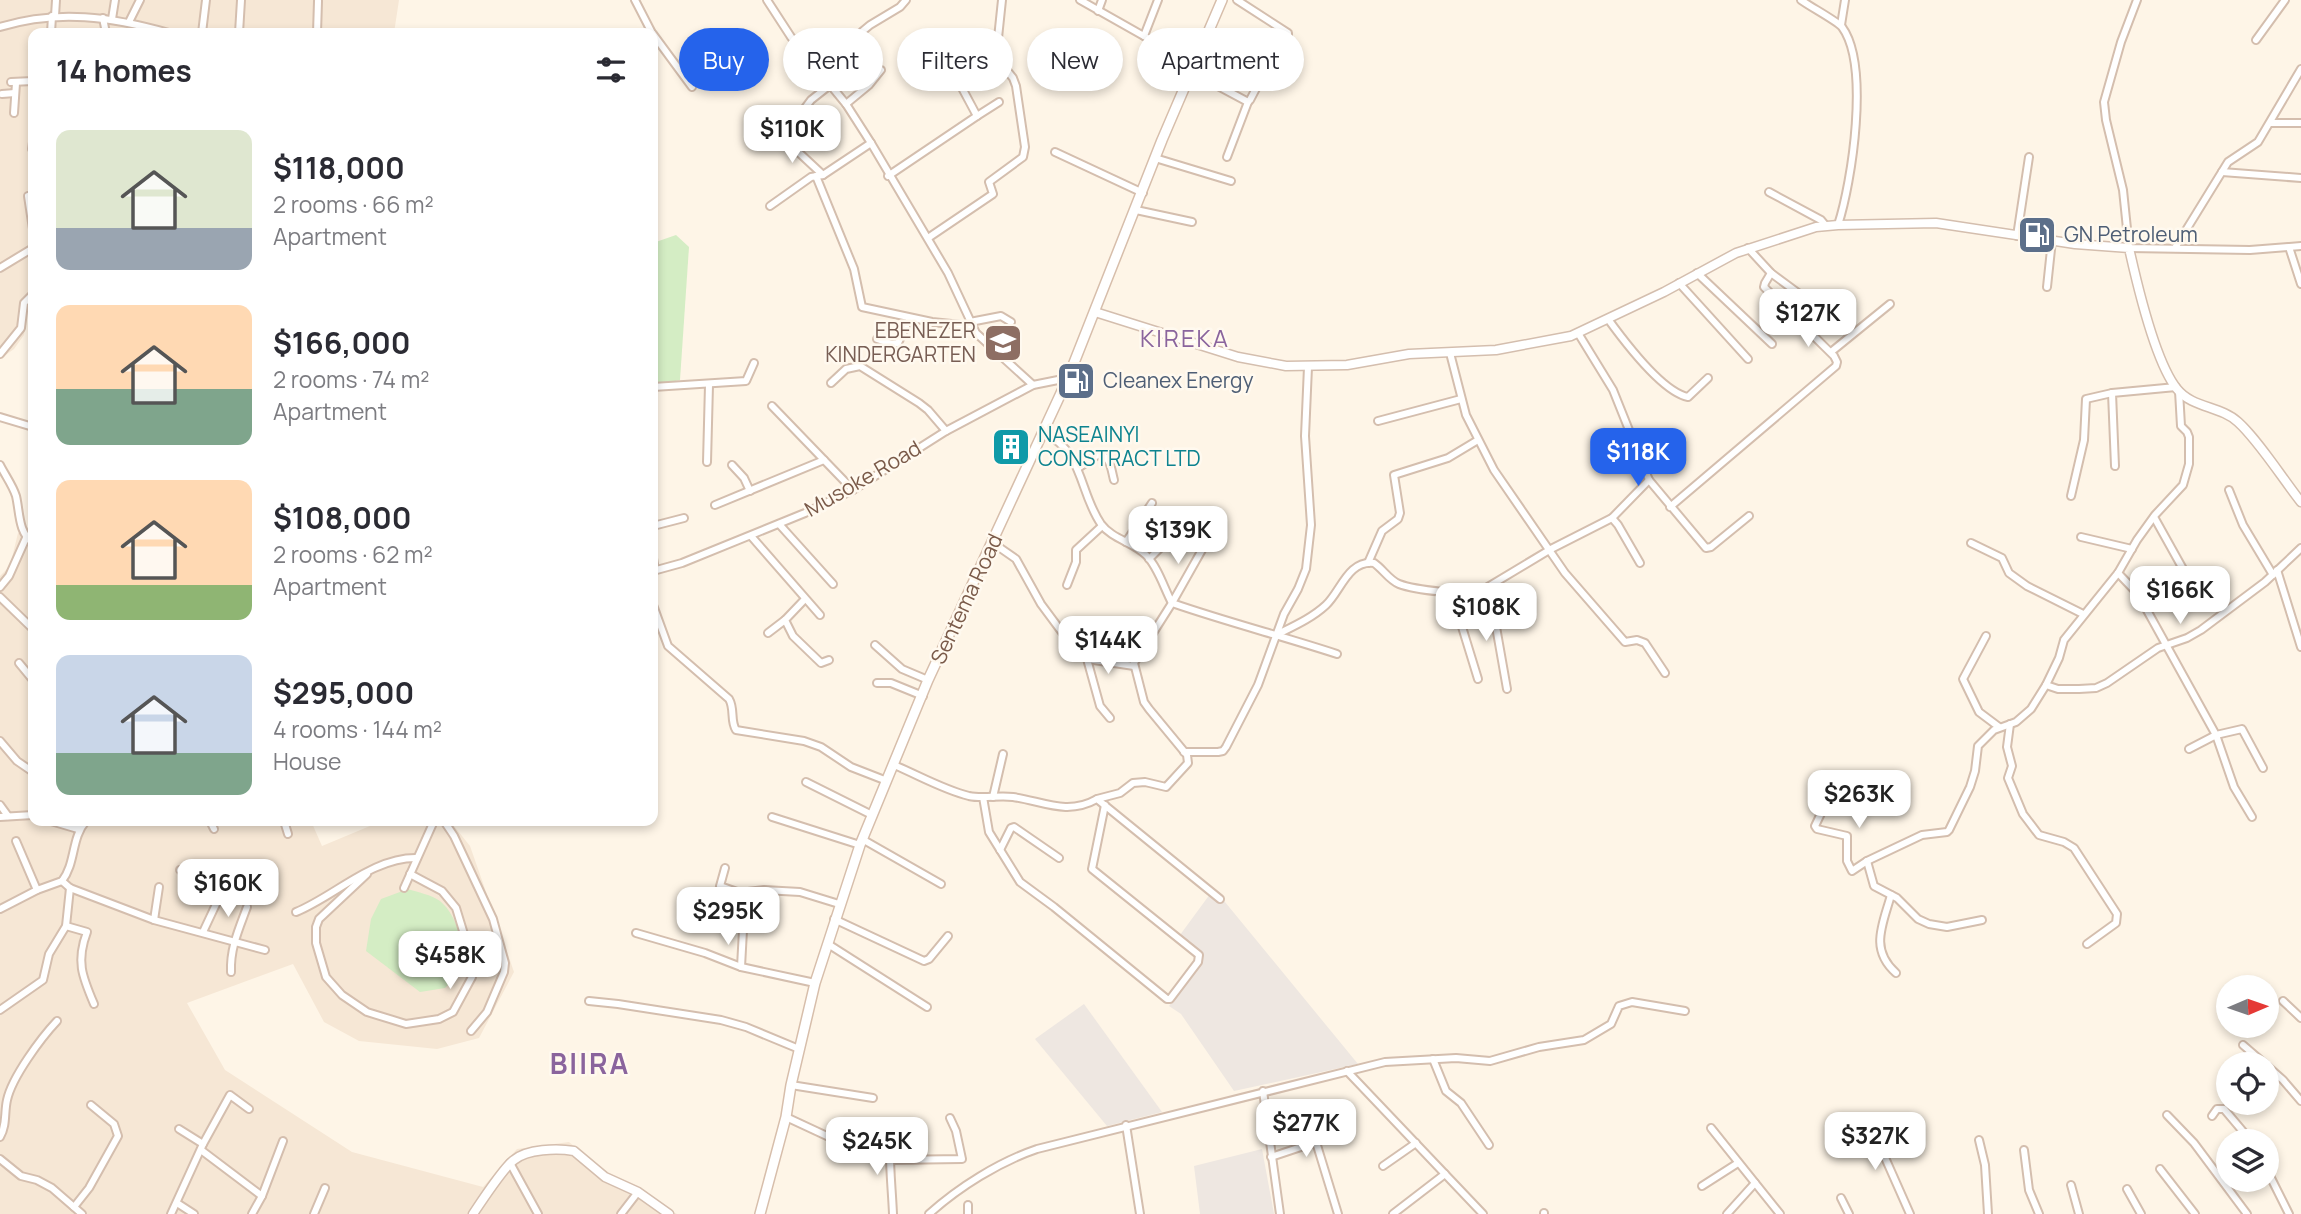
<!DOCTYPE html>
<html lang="en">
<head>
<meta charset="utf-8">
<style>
	:root { --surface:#fff; --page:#f7f7f7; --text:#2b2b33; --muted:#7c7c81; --accent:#2563eb }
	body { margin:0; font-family:Manrope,sans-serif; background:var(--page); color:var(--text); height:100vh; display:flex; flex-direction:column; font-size:26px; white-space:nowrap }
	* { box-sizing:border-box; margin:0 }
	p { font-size:23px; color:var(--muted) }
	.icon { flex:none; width:38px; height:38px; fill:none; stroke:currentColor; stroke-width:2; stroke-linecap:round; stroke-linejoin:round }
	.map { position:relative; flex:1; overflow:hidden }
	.side { position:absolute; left:28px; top:28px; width:630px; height:798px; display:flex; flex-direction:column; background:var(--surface); border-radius:14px; box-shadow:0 4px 10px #0003 }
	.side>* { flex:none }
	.guide { position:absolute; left:679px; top:28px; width:665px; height:63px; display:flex; gap:14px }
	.needle { width:46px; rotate:88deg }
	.buttons { position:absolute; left:2216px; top:975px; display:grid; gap:14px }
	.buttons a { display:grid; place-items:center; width:63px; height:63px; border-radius:50%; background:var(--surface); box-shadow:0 4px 10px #0003; font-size:35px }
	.price { position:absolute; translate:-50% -60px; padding:0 16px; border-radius:14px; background:#fff; color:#222; font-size:23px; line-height:46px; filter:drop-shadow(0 2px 4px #0008) }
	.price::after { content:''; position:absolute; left:50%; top:42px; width:21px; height:16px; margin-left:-10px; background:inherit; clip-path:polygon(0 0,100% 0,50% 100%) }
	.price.active { background:var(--accent); color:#fff }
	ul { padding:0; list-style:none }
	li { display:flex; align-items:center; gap:21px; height:175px; padding:0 28px }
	li span { display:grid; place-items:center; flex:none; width:196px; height:140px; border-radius:14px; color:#555 }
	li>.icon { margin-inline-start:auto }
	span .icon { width:84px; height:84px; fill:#fffc; stroke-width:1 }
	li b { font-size:30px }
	h2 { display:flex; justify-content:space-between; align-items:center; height:84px; padding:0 28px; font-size:30px }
	.tag { padding:0 24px; border-radius:32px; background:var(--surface); box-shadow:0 4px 10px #0003; font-size:24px; line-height:63px }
	.tag.active { background:var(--accent); color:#fff }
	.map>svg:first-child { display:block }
</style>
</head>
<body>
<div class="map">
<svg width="2301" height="1214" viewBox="0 0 2301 1214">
	<rect width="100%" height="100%" fill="#fef5e7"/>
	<g fill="#f6e7d5">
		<polygon points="0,0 399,0 394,33 33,33 33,300 29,303 24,335 14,349 0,359"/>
		<polygon points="33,526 33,821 311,821 322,846 382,821 450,821 470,846 514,972 479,1038 437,1049 359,1041 324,1022 293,964 187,1003 225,1070 352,1152 483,1187 517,1149 569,1142 609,1175 677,1214 0,1214 0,576 10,566 18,533"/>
	</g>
	<g fill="#eee7e1">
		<polygon points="1213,890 1225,902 1358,1064 1234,1091 1181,1014 1169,1006 1203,955 1180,935"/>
		<polygon points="1084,1004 1162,1112 1107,1126 1035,1039"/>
		<polygon points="1262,1149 1274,1214 1200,1214 1194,1166"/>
	</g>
	<g fill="#d4edc4">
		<polygon points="676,235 689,247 680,380 666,383 653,383 653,243"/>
		<path d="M 408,889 C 417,892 432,895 440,901 C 459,917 463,946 463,969 L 445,988 L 420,992 L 366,951 L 371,919 L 381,899 Z"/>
	</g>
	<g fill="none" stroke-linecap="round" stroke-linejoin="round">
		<defs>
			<g id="minor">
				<polyline points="635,0 652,33"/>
				<polyline points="767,0 791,37 846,104 871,143 948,273 976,333 1033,385"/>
				<polyline points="1080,0 1195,65"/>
				<path d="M 1801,0 C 1809,6 1837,21 1842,27 C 1870,65 1852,182 1838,225"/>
				<polyline points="2137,0 2121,42 2104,102 2106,120 2123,190 2129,248 2250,250 2301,246"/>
				<polyline points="1098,11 1102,0"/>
				<polyline points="55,16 56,0"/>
				<polyline points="103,18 106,33"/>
				<polyline points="112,19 115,0"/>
				<polyline points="129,22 140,0"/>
				<polyline points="1841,25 1845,0"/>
				<path d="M 0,27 C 58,9 112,17 169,33"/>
				<polyline points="51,33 52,16"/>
				<polyline points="202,33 206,0"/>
				<polyline points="239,33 241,0"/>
				<polyline points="317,33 318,1"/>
				<polyline points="653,34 692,87"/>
				<polyline points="1144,36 1158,0"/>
				<polyline points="2256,40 2285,0"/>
				<polyline points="817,69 870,25 900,7 906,0"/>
				<polyline points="1192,72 1248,102 1250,100 1271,60 1288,38 1288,33 1237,0"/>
				<polyline points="11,82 33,81"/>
				<polyline points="2,94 15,93"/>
				<polyline points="846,104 869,85 881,70"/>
				<polyline points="14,113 16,83"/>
				<polyline points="977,116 999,102"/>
				<polyline points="2271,123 2301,123"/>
				<polyline points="790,128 811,100 830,85"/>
				<polyline points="779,134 823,175"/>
				<polyline points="32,149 33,142"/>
				<polyline points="1055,152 1143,193"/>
				<polyline points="1227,157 1248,102"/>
				<polyline points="1155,158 1231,181"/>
				<polyline points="2222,172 2301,178"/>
				<polyline points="816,176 854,269 862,307 932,322 971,326"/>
				<polyline points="888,176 977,116 946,58 948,52 968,36"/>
				<polyline points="1769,192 1821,220 1826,226"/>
				<polyline points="28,196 33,229"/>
				<polyline points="770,206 811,177 823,175 871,143"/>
				<polyline points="1136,210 1192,222"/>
				<polyline points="2017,236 2029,157"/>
				<polyline points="928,238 993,194 989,182 1023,157 1025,147 1016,86 1013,78 996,57 1002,0"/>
				<polyline points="2289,247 2301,284"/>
				<polyline points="1748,248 1771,273 1817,307"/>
				<polyline points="2175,248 2228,162 2258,142 2301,69"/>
				<polyline points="0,268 33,248"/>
				<polyline points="1697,273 1772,344"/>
				<polyline points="1679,283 1748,359"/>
				<polyline points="2047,287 2052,240"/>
				<path d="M 1608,319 C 1624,341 1662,392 1688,397 L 1708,378"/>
				<polyline points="970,322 1001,316 1011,322"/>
				<polyline points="1578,333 1613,390 1649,480 1706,548 1711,547 1749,516"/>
				<polyline points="877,339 892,344 898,343 910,318"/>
				<polyline points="1831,352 1890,304"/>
				<polyline points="1450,353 1466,415 1494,470 1565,573 1625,642 1637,640 1645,643 1665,673"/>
				<polyline points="0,354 21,328 24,303 33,294"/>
				<polyline points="831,383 846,369 860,366 919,403 928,410 946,431"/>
				<polyline points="653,387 746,381 754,363"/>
				<polyline points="772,406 853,490"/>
				<polyline points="0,417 33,427"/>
				<polyline points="1378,421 1461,399"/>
				<path d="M 1045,433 C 1084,453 1079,492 1101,524 C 1112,539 1133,542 1146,555 C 1158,567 1164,588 1172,603 C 1227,622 1282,636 1337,654"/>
				<polyline points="707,462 709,385"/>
				<path d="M 0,465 C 5,475 13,486 16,496 C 20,513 18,532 33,543"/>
				<polyline points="732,465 744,478 750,491"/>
				<polyline points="2115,466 2112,393 2176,387"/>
				<path d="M 1078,468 L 1099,454 C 1111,457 1111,469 1114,480"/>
				<polyline points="2229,490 2243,525 2273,575"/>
				<polyline points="2071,496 2084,440 2086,399 2112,393"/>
				<polyline points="715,505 824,460"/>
				<polyline points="1670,507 1836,366 1837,362 1834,356 1764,287 1765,283 1771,273"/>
				<polyline points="2154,517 2188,578"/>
				<polyline points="1612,518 1618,525 1640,563"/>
				<polyline points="779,524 833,584"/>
				<polyline points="653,526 684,518"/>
				<polyline points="751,536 820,615"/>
				<polyline points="2081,537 2132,549"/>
				<polyline points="1126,542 1152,503"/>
				<polyline points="993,543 1016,559 1041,604 1067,639 1087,659 1100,706 1110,718"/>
				<polyline points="1971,543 2002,558 2009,573 2027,586 2083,614"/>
				<polyline points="653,558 655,570"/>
				<polyline points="1149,559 1163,545 1174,528"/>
				<polyline points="1368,563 1382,531 1398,519 1400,513 1394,475 1448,458 1478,440"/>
				<polyline points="2277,570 2301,647"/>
				<polyline points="653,571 682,563 805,513 853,490 946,431 1033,385 1068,378"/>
				<polyline points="2118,573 2138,594 2216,735 2242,729 2263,768"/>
				<polyline points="1067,585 1076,562 1076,550 1102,526"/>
				<polyline points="0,587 9,576 26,538"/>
				<polyline points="1451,591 1478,679"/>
				<polyline points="1481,591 1495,621 1507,689"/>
				<polyline points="0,597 33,629"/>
				<polyline points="805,599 785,620 793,636 821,663 829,660"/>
				<path d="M 653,605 L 668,646 L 729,699 C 735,709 730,721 736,730 L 804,741 L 821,747 L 851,767 L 887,781"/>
				<polyline points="768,633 785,620"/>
				<path d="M 1278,634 C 1294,626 1312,618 1326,605 C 1341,591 1348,560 1374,563 C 1383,569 1389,580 1399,584 C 1415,590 1466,596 1481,591 L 1551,549 L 1612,518 L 1649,480"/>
				<polyline points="1986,636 1963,679 1979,712 1999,727"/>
				<polyline points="875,645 902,669 928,680"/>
				<polyline points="1087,659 1134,666"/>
				<polyline points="19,663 33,680"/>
				<polyline points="877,683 891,683 923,696"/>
				<polyline points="2046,685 2058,689 2079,689 2096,688 2107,683 2158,648 2187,638 2201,630 2265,582 2301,548"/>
				<polyline points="2010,724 2007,747 2012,766 2008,778 2023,814 2039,835 2064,842 2074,848 2117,914 2116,923 2087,944"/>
				<polyline points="0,741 17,761 33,772"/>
				<polyline points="2189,749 2216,735 2234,787 2252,817"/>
				<polyline points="1184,752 1218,752 1223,751 1226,747 1258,685 1284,614 1298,589 1306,569 1311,525 1305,436 1308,367"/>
				<path d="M 894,765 C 918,775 944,790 969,796 C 983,799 998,795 1013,797 C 1042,801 1067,816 1097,799 L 1220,899"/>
				<polyline points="806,782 872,815"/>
				<polyline points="983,797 989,832 1020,882 1054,907 1167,999 1170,999 1198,962 1199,955 1092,869 1105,805"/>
				<polyline points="993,797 1003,754"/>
				<polyline points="1097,799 1120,793 1133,783 1145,782 1166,787 1188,763 1187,755 1149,709 1144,702 1134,663 1172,603 1207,541"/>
				<polyline points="0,805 8,816"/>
				<polyline points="1824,807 1815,826 1817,829 1847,836 1847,861 1852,871 1867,861 1922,835 1947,832 1949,830 1970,787 1975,771 1978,746 1994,730 2016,722 2031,709 2046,685 2059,658 2064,640 2118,573 2137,540 2155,515 2183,485 2189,464 2189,437 2187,432 2181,426 2179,391"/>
				<polyline points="0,817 33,815"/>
				<polyline points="772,817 860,845"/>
				<polyline points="51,821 78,829"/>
				<polyline points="210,821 214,829"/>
				<polyline points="284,821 288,834"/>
				<polyline points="444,821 454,836 493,919 505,963 504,972 487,1012 471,1031"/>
				<polyline points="862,839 941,884"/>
				<polyline points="16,841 37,890"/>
				<polyline points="1000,850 1011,828 1014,827 1059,858"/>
				<polyline points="1867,861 1874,886 1897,898 1918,919 1929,924 1947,927 1982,920"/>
				<polyline points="725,868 720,886 740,893 764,890 800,892 839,904"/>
				<polyline points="180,870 218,894 218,900 203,932"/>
				<polyline points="367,874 319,919 316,927 316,943 326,977 342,995 367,1012 406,1024 439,1019 453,1012 472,977 467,944 456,908 442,891 410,874"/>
				<polyline points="62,881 70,888 154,920 265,950"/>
				<polyline points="404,888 434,821"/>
				<path d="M 1891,895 C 1883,924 1869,949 1896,973"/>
				<path d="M 0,909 L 37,890 L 62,881 C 76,863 71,838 86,821"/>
				<path d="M 296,912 C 335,896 373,857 417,858"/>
				<polyline points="834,919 924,961 929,959 948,936"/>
				<polyline points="154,920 159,887"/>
				<path d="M 66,926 L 87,932 C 76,961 82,976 94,1004"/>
				<polyline points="636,933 705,953 741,967 815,983"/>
				<polyline points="828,944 927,1007"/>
				<polyline points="741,967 743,930"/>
				<path d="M 231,972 C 230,948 239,929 247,907"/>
				<polyline points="589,1001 618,1004 721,1020 746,1027 799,1049"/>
				<polyline points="2283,1001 2301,1018"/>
				<polyline points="0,1010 43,980 49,954 66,926 70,888"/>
				<polyline points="2243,1045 2265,1064"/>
				<polyline points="1433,1059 1446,1091 1461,1103 1489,1145"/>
				<polyline points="2266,1065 2283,1080 2301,1101"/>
				<polyline points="1347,1071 1483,1214"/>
				<polyline points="791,1085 873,1098"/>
				<polyline points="1263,1091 1280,1214"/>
				<polyline points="2167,1115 2194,1143 2247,1214"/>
				<polyline points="2212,1116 2217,1109 2224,1109 2251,1141"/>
				<polyline points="786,1117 829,1137 854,1136 912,1142"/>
				<polyline points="1867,1117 1910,1214"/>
				<polyline points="1126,1125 1140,1214"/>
				<polyline points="1711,1128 1780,1214"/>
				<polyline points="179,1129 203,1144"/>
				<path d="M 0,1137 C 7,1125 4,1113 7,1100 C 12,1077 41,1038 57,1021"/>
				<path d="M 890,1139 C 889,1165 892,1189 893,1214"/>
				<polyline points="1979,1140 1985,1165 1988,1214"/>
				<polyline points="1316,1142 1338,1214"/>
				<polyline points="201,1150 262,1196"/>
				<polyline points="2024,1150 2029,1190 2039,1214"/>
				<polyline points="1271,1157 1316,1142 1330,1134"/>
				<polyline points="0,1159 21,1176 37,1180 52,1188 82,1214"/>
				<polyline points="889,1160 962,1159 956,1131 950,1118"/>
				<polyline points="510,1163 538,1214"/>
				<polyline points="1383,1166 1416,1143"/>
				<polyline points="2266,1168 2289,1214"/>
				<polyline points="2160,1169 2195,1214"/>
				<polyline points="2071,1185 2079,1214"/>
				<polyline points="1702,1186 1738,1163"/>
				<polyline points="2127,1189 2141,1214"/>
				<polyline points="1841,1198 1849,1214"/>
				<polyline points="177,1203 194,1214"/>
				<polyline points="74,1207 89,1188 118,1136 114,1124 91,1105"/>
				<polyline points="171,1214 203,1144 230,1095 249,1109"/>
				<polyline points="252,1214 262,1196 283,1141"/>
				<polyline points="314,1214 325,1188"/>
				<polyline points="621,1214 638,1192"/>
				<path d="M 929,1214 C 959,1187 999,1162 1037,1149 L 1385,1062 L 1456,1058 L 1490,1061 L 1539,1047 L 1584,1040 L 1611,1024 L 1619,1006 L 1632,1002 L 1685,1011"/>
				<polyline points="968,1214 968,1205"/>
				<polyline points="1393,1214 1445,1174"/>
				<polyline points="1544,1214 1544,1213"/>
				<polyline points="1727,1214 1755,1183"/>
			</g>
			<g id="tertiary">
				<path d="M 1095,312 L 1238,357 L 1286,366 L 1347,365 L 1409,354 L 1496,350 L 1571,336 L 1664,292 L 1736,253 L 1816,227 L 1838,225 L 1936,223 L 2075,244 L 2129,248 C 2137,284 2155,362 2177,389 C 2192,408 2221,406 2238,422 C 2259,441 2282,478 2301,502"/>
				<path d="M 473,1214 C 481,1202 504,1167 514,1160 C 527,1149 557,1148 574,1151 L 605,1177 L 638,1192 L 669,1214"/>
			</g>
			<polyline id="secondary" points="760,1214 786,1117 791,1085 815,983 860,845 928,680 1068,378 1162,140 1222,0"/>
		</defs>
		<use href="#minor" stroke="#d4beae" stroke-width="10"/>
		<use href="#tertiary" stroke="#d4beae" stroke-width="11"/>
		<use href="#secondary" stroke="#d7beab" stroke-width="12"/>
		<use href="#minor" stroke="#fff" stroke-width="6"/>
		<use href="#tertiary" stroke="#fff" stroke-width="8"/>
		<use href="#secondary" stroke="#fff" stroke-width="9"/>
	</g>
	<defs>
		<symbol id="fuel-square" viewBox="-11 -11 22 22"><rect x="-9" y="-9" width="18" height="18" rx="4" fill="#5c6f8a" stroke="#fff9ef"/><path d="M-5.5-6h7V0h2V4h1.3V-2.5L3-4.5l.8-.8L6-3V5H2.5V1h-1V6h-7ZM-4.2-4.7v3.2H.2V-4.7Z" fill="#fff"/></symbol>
		<symbol id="school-square" viewBox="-11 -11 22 22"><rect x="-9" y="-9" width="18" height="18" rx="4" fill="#8d6e63" stroke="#fff9ef"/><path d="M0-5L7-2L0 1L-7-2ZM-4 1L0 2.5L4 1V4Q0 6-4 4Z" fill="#fff"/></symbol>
		<symbol id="building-square" viewBox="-11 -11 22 22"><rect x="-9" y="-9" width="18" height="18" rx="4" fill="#0f9aa8" stroke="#fff9ef"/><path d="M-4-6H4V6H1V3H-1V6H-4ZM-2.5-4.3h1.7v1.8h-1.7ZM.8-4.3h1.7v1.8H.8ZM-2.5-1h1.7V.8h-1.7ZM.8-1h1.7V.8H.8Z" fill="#fff"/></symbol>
	</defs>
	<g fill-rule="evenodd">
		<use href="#fuel-square" x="2015" y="213" width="44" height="44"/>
		<use href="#school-square" x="981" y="321" width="44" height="44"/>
		<use href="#fuel-square" x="1054" y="359" width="44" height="44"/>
		<use href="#building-square" x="989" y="425" width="44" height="44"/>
	</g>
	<g text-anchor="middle" stroke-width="5" stroke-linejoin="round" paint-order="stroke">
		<g font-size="21" fill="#4e5e75" stroke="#fff9ef" text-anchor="start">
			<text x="2064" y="242">GN Petroleum</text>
			<text x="1103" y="388">Cleanex Energy</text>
		</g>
		<g font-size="21" fill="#785e54" stroke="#fff9ef" text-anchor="end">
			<text x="976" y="338">EBENEZER<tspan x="976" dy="24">KINDERGARTEN</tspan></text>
		</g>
		<g font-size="21" fill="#0d838f" stroke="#fff9ef" text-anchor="start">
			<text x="1038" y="442">NASEA|NYI<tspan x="1038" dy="24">CONSTRACT LTD</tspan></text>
		</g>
		<g font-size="21" fill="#7a5a49" stroke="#fff9ef">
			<text transform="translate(863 479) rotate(-30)" y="7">Musoke Road</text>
			<text transform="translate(967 599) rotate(-65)" y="7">Sentema Road</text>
		</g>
		<g font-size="24" letter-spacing="2" fill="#8a649d" stroke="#fff9ef">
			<text x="1185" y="347">KIREKA</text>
		</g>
		<g font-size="28" font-weight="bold" letter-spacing="2" fill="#8a649d" stroke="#fff9ef">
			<text x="590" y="1074">BIIRA</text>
		</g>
	</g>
</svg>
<div class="buttons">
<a><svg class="needle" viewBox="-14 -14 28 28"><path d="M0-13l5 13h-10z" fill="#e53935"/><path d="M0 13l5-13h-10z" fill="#7c7c81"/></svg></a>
<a><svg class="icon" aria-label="locate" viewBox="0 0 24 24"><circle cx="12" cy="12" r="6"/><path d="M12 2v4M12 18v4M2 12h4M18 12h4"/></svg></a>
<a><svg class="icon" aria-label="layers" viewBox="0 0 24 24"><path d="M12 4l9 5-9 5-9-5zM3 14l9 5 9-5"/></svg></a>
</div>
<b class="price" style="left:792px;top:165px">$110K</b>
<b class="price" style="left:1808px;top:349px">$127K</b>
<b class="price active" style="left:1638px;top:488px">$118K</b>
<b class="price" style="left:1178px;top:566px">$139K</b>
<b class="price" style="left:2180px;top:626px">$166K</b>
<b class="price" style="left:1486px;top:643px">$108K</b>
<b class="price" style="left:1108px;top:676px">$144K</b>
<b class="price" style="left:1859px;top:830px">$263K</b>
<b class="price" style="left:228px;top:919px">$160K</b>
<b class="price" style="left:728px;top:947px">$295K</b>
<b class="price" style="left:450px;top:991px">$458K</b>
<b class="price" style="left:1306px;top:1159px">$277K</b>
<b class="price" style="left:1875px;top:1172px">$327K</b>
<b class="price" style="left:877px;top:1177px">$245K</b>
<div class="guide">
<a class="tag active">Buy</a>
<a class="tag">Rent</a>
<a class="tag">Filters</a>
<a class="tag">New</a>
<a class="tag">Apartment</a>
</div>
<section class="side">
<h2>14 homes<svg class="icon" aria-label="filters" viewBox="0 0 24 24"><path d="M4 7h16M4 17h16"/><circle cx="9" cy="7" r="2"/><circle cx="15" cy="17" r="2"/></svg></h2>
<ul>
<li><span style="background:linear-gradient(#dfe7d0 70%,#9aa5b1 0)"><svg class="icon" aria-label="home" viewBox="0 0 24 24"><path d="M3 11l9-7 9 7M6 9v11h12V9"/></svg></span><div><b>$118,000</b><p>2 rooms · 66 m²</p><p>Apartment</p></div></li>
<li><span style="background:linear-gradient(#ffd9b3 60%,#7fa58c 0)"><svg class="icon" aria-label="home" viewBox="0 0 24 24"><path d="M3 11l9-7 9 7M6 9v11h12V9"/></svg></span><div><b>$166,000</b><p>2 rooms · 74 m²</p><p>Apartment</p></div></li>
<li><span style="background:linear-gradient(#ffd9b3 75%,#8fb573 0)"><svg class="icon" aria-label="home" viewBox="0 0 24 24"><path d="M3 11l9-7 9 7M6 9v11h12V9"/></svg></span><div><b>$108,000</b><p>2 rooms · 62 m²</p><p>Apartment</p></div></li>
<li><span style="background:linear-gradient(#c9d6e8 70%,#7fa58c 0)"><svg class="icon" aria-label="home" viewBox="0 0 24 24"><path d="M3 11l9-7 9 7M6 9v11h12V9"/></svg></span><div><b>$295,000</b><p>4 rooms · 144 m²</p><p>House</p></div></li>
</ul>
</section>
</div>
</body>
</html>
